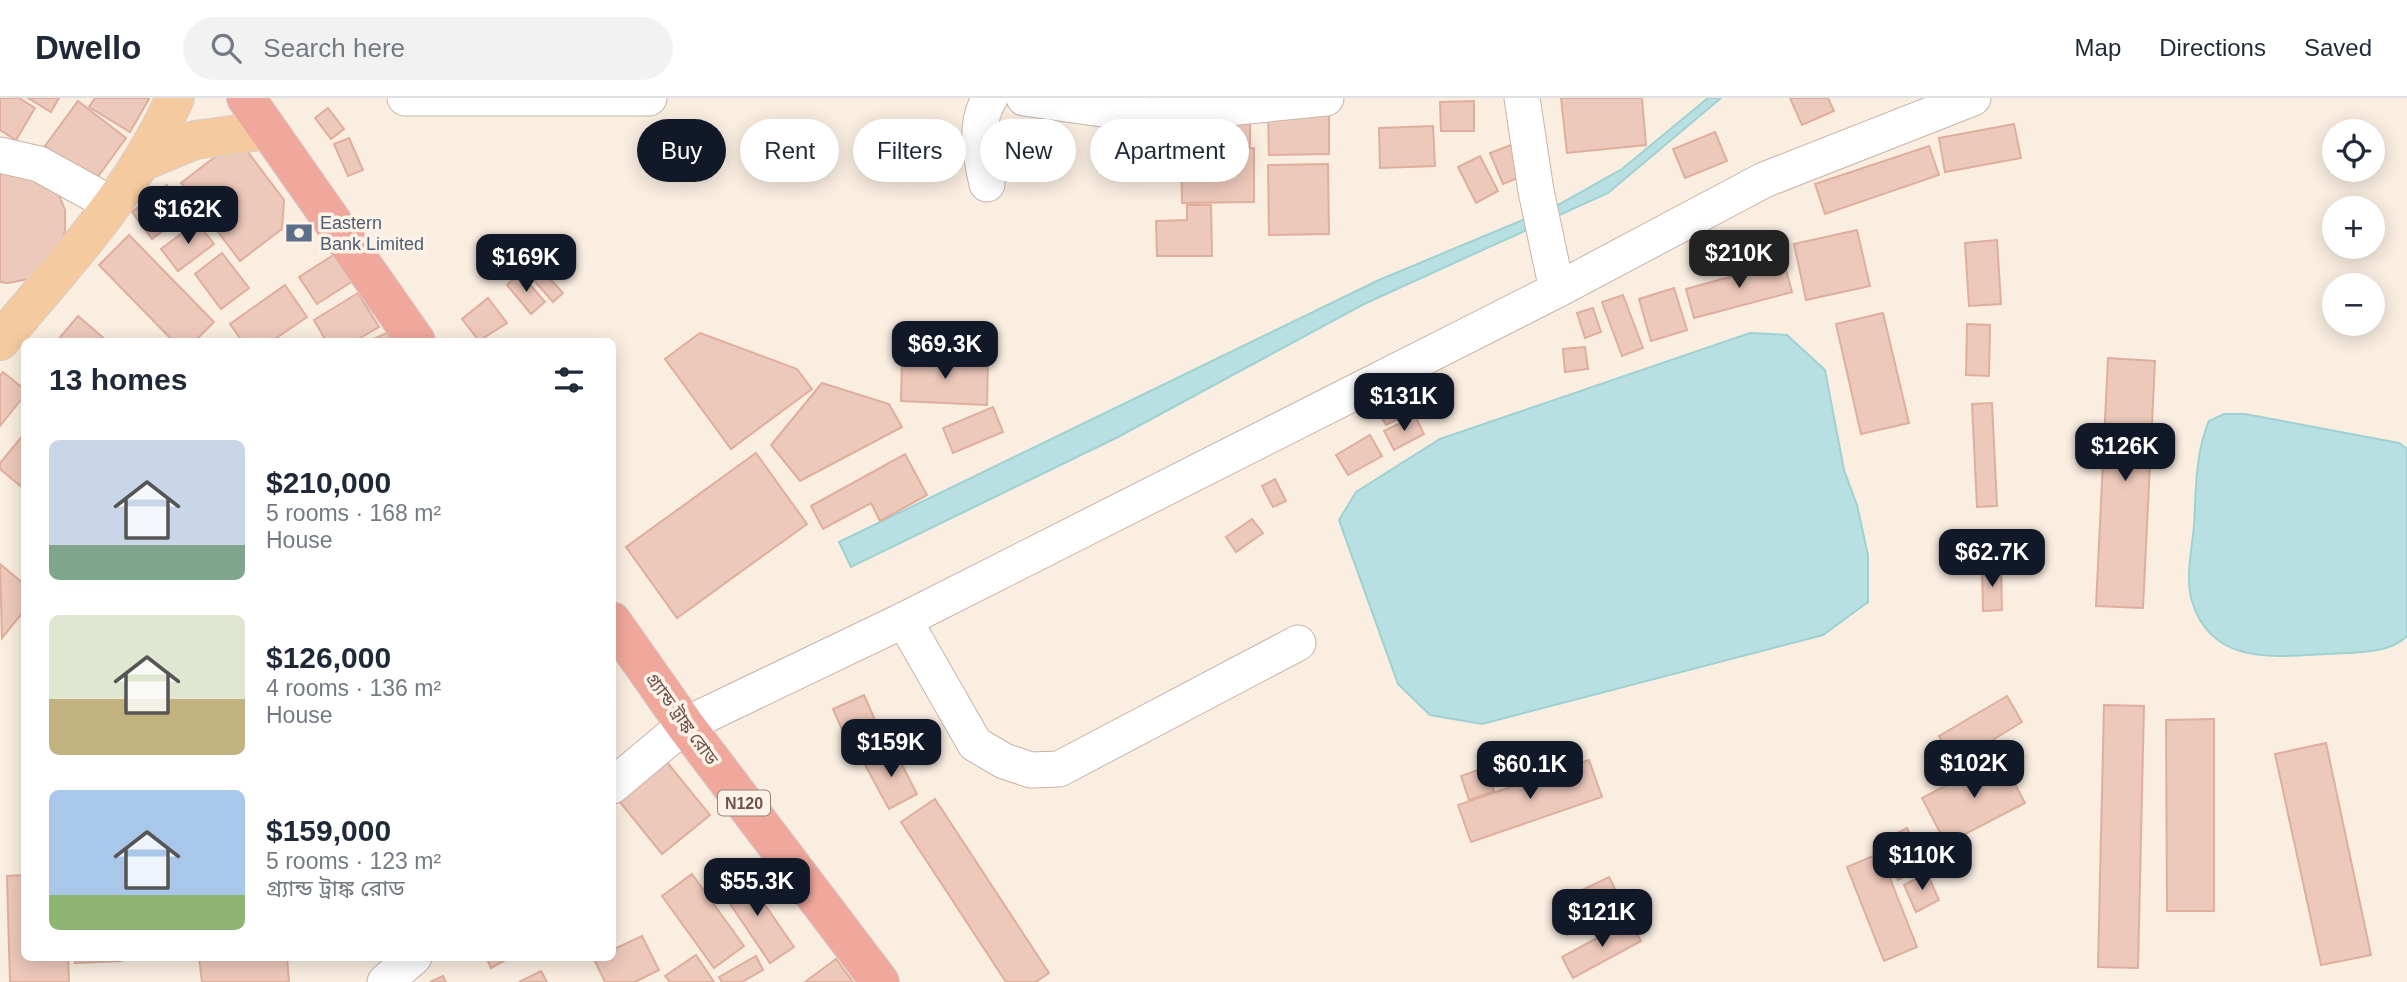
<!DOCTYPE html>
<html lang="en">
<head>
<meta charset="utf-8">
<style>
	:root { --surface:#fff; --page:#f2f2f3; --text:#1f2937; --muted:#747a83; --line:#e0e1e3; --accent:#111827 }
	body { margin:0; font-family:Helvetica,"Noto Sans Bengali",sans-serif; background:var(--page); color:var(--text); height:100vh; display:flex; flex-direction:column; font-size:26px; white-space:nowrap }
	* { box-sizing:border-box; margin:0 }
	p { font-size:23px; color:var(--muted) }
	.icon { flex:none; width:38px; height:38px; fill:none; stroke:currentColor; stroke-width:2; stroke-linecap:round; stroke-linejoin:round }
	.map { position:relative; flex:1; overflow:hidden }
	.panel { position:absolute; left:21px; top:240px; width:595px; height:623px; display:flex; flex-direction:column; background:var(--surface); border-radius:10px; box-shadow:0 4px 18px #0003 }
	.panel>* { flex:none }
	.guide { position:absolute; left:637px; top:21px; width:665px; height:63px; display:flex; gap:14px }
	.buttons { position:absolute; left:2322px; top:21px; display:grid; gap:14px }
	.buttons a { display:grid; place-items:center; width:63px; height:63px; border-radius:50%; background:var(--surface); box-shadow:0 4px 18px #0003; font-size:35px }
	.price { position:absolute; translate:-50% -60px; padding:0 16px; border-radius:14px; background:var(--accent); color:#fff; font-size:23px; line-height:46px; filter:drop-shadow(0 2px 4px #0008) }
	.price::after { content:''; position:absolute; left:50%; top:42px; width:21px; height:16px; margin-left:-10px; background:inherit; clip-path:polygon(0 0,100% 0,50% 100%) }
	.price.current { background:#222; color:#fff }
	ul { padding:0; list-style:none }
	li { display:flex; align-items:center; gap:21px; height:175px; padding:0 28px }
	li span { display:grid; place-items:center; flex:none; width:196px; height:140px; border-radius:10px; color:#555 }
	li>.icon { margin-inline-start:auto }
	span .icon { width:84px; height:84px; fill:#fffc; stroke-width:1 }
	li b { font-size:30px }
	h2 { display:flex; justify-content:space-between; align-items:center; height:84px; padding:0 28px; font-size:30px }
	.pill { padding:0 24px; border-radius:32px; background:var(--surface); box-shadow:0 4px 18px #0003; font-size:24px; line-height:63px }
	.pill.current { background:var(--accent); color:#fff }
	header { display:flex; align-items:center; gap:42px; box-sizing:border-box; height:98px; padding:0 35px; background:var(--surface); border-bottom:2px solid var(--line) }
	header strong { font-size:33px }
	nav { display:flex; gap:38px; margin-inline-start:auto; font-size:24px }
	.search { width:490px; height:63px; background:var(--page); display:flex; align-items:center; gap:18px; box-sizing:border-box; padding:0 24px; border-radius:38px; color:var(--muted); font-size:26px }
	.map>svg:first-child { display:block }
</style>
</head>
<body>
<header>
<strong>Dwello</strong>
<div class="search"><svg class="icon" aria-label="search" viewBox="0 0 24 24"><circle cx="10" cy="10" r="6"/><path d="M15 15l6 6"/></svg>Search here</div>
<nav><a>Map</a><a>Directions</a><a>Saved</a></nav>
</header>
<div class="map">
<svg width="2407" height="884" viewBox="0 0 2407 884">
	<rect width="100%" height="100%" fill="#faeee1"/>
	<g fill="#b8e0e2" stroke="#9fd1d3" stroke-width="2">
		<polygon points="1708,0 1721,0 1608,95 1364,206 1118,339 851,469 839,444 1379,182 1556,108 1622,71"/>
		<polygon points="1750,235 1787,237 1825,272 1844,372 1857,407 1868,457 1868,504 1823,537 1482,626 1430,617 1398,586 1339,422 1356,394 1440,341"/>
		<path d="M 2224,316 L 2245,316 L 2399,345 L 2407,351 L 2407,538 C 2388,557 2352,554 2326,556 C 2273,559 2211,567 2192,503 C 2185,480 2192,451 2194,428 C 2196,393 2195,356 2209,323 Z"/>
	</g>
	<g fill="#edc9bb" stroke="#dfae9d" stroke-width="2">
		<polygon points="0,0 19,0 35,10 16,42 0,32"/>
		<polygon points="28,0 59,0 51,14"/>
		<polygon points="95,0 149,0 149,1 130,34 89,9"/>
		<polygon points="1561,0 1642,0 1646,47 1567,55"/>
		<polygon points="1790,0 1828,0 1834,13 1802,27"/>
		<polygon points="78,3 126,40 94,84 45,48"/>
		<polygon points="1474,3 1474,33 1441,33 1440,4"/>
		<polygon points="328,10 344,31 331,41 315,20"/>
		<polygon points="1268,16 1329,16 1329,56 1269,57"/>
		<polygon points="1250,18 1250,48 1194,48 1194,19"/>
		<polygon points="2014,26 2021,60 1945,74 1939,40"/>
		<polygon points="1433,28 1435,68 1380,70 1379,30"/>
		<polygon points="1715,34 1727,63 1685,80 1673,51"/>
		<polygon points="349,40 363,72 348,78 334,46"/>
		<polygon points="1511,47 1523,78 1503,86 1490,55"/>
		<polygon points="1929,48 1939,77 1825,116 1815,86"/>
		<polygon points="1254,50 1254,104 1182,105 1181,51"/>
		<polygon points="224,52 247,53 284,102 282,131 240,163 181,85"/>
		<polygon points="1480,58 1498,93 1476,105 1458,69"/>
		<polygon points="0,64 57,92 65,112 65,132 59,152 29,181 8,185 0,184"/>
		<polygon points="1328,66 1329,136 1269,137 1268,67"/>
		<polygon points="167,87 187,114 152,141 132,114"/>
		<polygon points="1187,107 1211,107 1212,158 1157,158 1156,123 1187,122"/>
		<polygon points="197,124 214,146 178,173 161,151"/>
		<polygon points="1857,132 1870,188 1806,202 1794,146"/>
		<polygon points="129,137 214,224 195,243 173,243 99,167"/>
		<polygon points="1997,142 2001,206 1969,208 1965,145"/>
		<polygon points="222,155 249,190 221,211 195,176"/>
		<polygon points="335,156 353,183 317,206 299,179"/>
		<polygon points="1784,164 1792,194 1694,220 1686,191"/>
		<polygon points="541,171 563,195 553,204 531,179"/>
		<polygon points="520,175 545,204 531,216 507,187"/>
		<polygon points="285,187 307,219 272,243 242,243 230,226"/>
		<polygon points="1674,190 1687,232 1651,243 1639,201"/>
		<polygon points="358,195 379,229 355,243 326,243 314,222"/>
		<polygon points="1623,197 1643,250 1622,258 1602,204"/>
		<polygon points="488,200 507,225 479,243 462,221"/>
		<polygon points="1593,210 1601,234 1585,240 1577,215"/>
		<polygon points="1883,215 1909,325 1861,336 1836,226"/>
		<polygon points="78,218 107,243 57,243"/>
		<polygon points="1967,226 1990,227 1989,278 1966,277"/>
		<polygon points="387,235 391,243 369,243"/>
		<polygon points="700,235 797,271 812,291 731,351 665,261"/>
		<polygon points="1585,249 1588,271 1565,274 1563,251"/>
		<polygon points="902,260 988,263 987,307 901,303"/>
		<polygon points="2108,260 2155,263 2143,510 2096,508"/>
		<polygon points="3,274 24,291 24,298 0,328 0,278"/>
		<polygon points="822,285 889,306 902,329 800,383 771,347"/>
		<polygon points="1992,305 1997,408 1977,409 1972,306"/>
		<polygon points="1408,307 1412,314 1386,327 1382,320"/>
		<polygon points="993,309 1003,334 953,355 943,330"/>
		<polygon points="1415,318 1424,336 1394,352 1384,333"/>
		<polygon points="24,336 24,391 0,371 0,365"/>
		<polygon points="1370,337 1382,358 1348,377 1336,357"/>
		<polygon points="756,355 807,426 677,520 626,449"/>
		<polygon points="905,356 927,397 880,423 871,405 823,431 811,408"/>
		<polygon points="1275,381 1286,403 1273,409 1262,388"/>
		<polygon points="1252,421 1263,435 1236,454 1226,439"/>
		<polygon points="0,466 24,486 24,513 2,540"/>
		<polygon points="2001,469 2002,512 1983,513 1982,470"/>
		<polygon points="864,597 884,642 853,656 833,611"/>
		<polygon points="2007,598 2022,624 1955,665 1939,638"/>
		<polygon points="2104,607 2144,608 2138,870 2098,869"/>
		<polygon points="2214,621 2214,813 2167,813 2166,622"/>
		<polygon points="2326,645 2371,857 2321,867 2275,656"/>
		<polygon points="1536,649 1545,674 1524,681 1516,655"/>
		<polygon points="894,651 917,696 889,711 865,667"/>
		<polygon points="2001,659 2025,705 1946,746 1922,700"/>
		<polygon points="1589,662 1602,699 1471,744 1458,707"/>
		<polygon points="666,663 710,717 662,756 619,703"/>
		<polygon points="1486,669 1494,693 1469,702 1461,678"/>
		<polygon points="935,701 1049,875 1036,884 1006,884 901,724"/>
		<polygon points="1907,730 1926,768 1898,782 1879,744"/>
		<polygon points="1880,755 1917,849 1884,863 1847,769"/>
		<polygon points="743,775 794,849 770,865 720,791"/>
		<polygon points="1927,775 1939,802 1916,814 1904,787"/>
		<polygon points="692,776 744,848 714,870 662,798"/>
		<polygon points="24,777 24,859 68,859 69,884 10,884 7,778"/>
		<polygon points="1609,779 1624,809 1567,837 1553,806"/>
		<polygon points="1630,822 1641,843 1573,880 1562,859"/>
		<polygon points="642,838 659,872 635,884 605,884 594,861 612,859 612,852"/>
		<polygon points="696,857 714,884 670,884 665,878"/>
		<polygon points="756,858 763,872 742,884 722,884 719,879"/>
		<polygon points="75,859 121,859 121,863 75,865"/>
		<polygon points="199,859 287,859 289,884 202,884"/>
		<polygon points="486,859 511,859 491,870"/>
		<polygon points="836,861 853,884 805,884"/>
		<polygon points="541,873 547,884 519,884"/>
		<polygon points="443,878 446,884 430,884"/>
	</g>
	<g fill="none" stroke-linecap="round" stroke-linejoin="round">
		<defs>
			<g id="minor">
				<polyline points="405,0 649,0"/>
				<polyline points="1024,0 1151,18 1326,0"/>
				<polyline points="1522,0 1536,93 1557,192"/>
				<polyline points="0,57 39,66 113,107"/>
				<path d="M 987,86 C 981,58 973,26 990,0"/>
				<polyline points="904,522 975,646 1004,663 1031,672 1059,671 1298,545"/>
				<polyline points="612,688 685,627 904,522 1557,192 1764,82 1973,0"/>
				<polyline points="385,884 414,859"/>
			</g>
			<g id="major">
				<polyline points="144,63 195,42 268,32"/>
				<path d="M 0,243 C 65,166 134,93 175,0"/>
			</g>
			<g id="highway">
				<polyline points="246,0 416,243"/>
				<polyline points="612,523 685,627 880,884"/>
			</g>
		</defs>
		<use href="#minor" stroke="#c9b4a9" stroke-width="37"/>
		<use href="#major" stroke="#d7cfcc" stroke-width="40"/>
		<use href="#highway" stroke="#d7cfcc" stroke-width="40"/>
		<use href="#minor" stroke="#fff" stroke-width="35"/>
		<use href="#major" stroke="#f5ca9e" stroke-width="38"/>
		<use href="#highway" stroke="#f0a89c" stroke-width="38"/>
	</g>
	<defs>
		<symbol id="bank-bare" viewBox="-9 -9 18 18"><path d="M-6-4H6V4H-6ZM0-2.3a2.3 2.3 0 1 0 0 4.6a2.3 2.3 0 1 0 0-4.6Z" fill="#5c6f8a" stroke="#fdf2e7" stroke-width="2.5" paint-order="stroke"/></symbol>
	</defs>
	<g fill-rule="evenodd">
		<use href="#bank-bare" x="280" y="116" width="38" height="38"/>
	</g>
	<g text-anchor="middle" stroke-width="7" stroke-linejoin="round" paint-order="stroke">
		<rect fill="#fdf2e7" stroke="#9a8379" stroke-width="2" x="718" y="692.5" width="52" height="25" rx="5"/>
		<g font-size="16" font-weight="bold" fill="#6f534a">
			<text x="744" y="711">N120</text>
		</g>
		<g font-size="18" fill="#4e5e75" stroke="#fdf2e7" text-anchor="start">
			<text x="320" y="131">Eastern<tspan x="320" dy="21">Bank Limited</tspan></text>
		</g>
		<g font-size="18" fill="#6f534a" stroke="#fdf2e7">
			<text transform="translate(682 621) rotate(54)" y="6">গ্র্যান্ড ট্রাঙ্ক রোড</text>
		</g>
	</g>
</svg>
<div class="buttons">
<a><svg class="icon" aria-label="locate" viewBox="0 0 24 24"><circle cx="12" cy="12" r="6"/><path d="M12 2v4M12 18v4M2 12h4M18 12h4"/></svg></a>
<a>+</a>
<a>−</a>
</div>
<b class="price" style="left:188px;top:148px">$162K</b>
<b class="price current" style="left:1739px;top:192px">$210K</b>
<b class="price" style="left:526px;top:196px">$169K</b>
<b class="price" style="left:945px;top:283px">$69.3K</b>
<b class="price" style="left:1404px;top:335px">$131K</b>
<b class="price" style="left:2125px;top:385px">$126K</b>
<b class="price" style="left:1992px;top:491px">$62.7K</b>
<b class="price" style="left:891px;top:681px">$159K</b>
<b class="price" style="left:1974px;top:702px">$102K</b>
<b class="price" style="left:1530px;top:703px">$60.1K</b>
<b class="price" style="left:1922px;top:794px">$110K</b>
<b class="price" style="left:757px;top:820px">$55.3K</b>
<b class="price" style="left:1602px;top:851px">$121K</b>
<div class="guide">
<a class="pill current">Buy</a>
<a class="pill">Rent</a>
<a class="pill">Filters</a>
<a class="pill">New</a>
<a class="pill">Apartment</a>
</div>
<section class="panel">
<h2>13 homes<svg class="icon" aria-label="filters" viewBox="0 0 24 24"><path d="M4 7h16M4 17h16"/><circle cx="9" cy="7" r="2"/><circle cx="15" cy="17" r="2"/></svg></h2>
<ul>
<li><span style="background:linear-gradient(#c9d6e8 75%,#7fa58c 0)"><svg class="icon" aria-label="home" viewBox="0 0 24 24"><path d="M3 11l9-7 9 7M6 9v11h12V9"/></svg></span><div><b>$210,000</b><p>5 rooms · 168 m²</p><p>House</p></div></li>
<li><span style="background:linear-gradient(#dfe7d0 60%,#c2b280 0)"><svg class="icon" aria-label="home" viewBox="0 0 24 24"><path d="M3 11l9-7 9 7M6 9v11h12V9"/></svg></span><div><b>$126,000</b><p>4 rooms · 136 m²</p><p>House</p></div></li>
<li><span style="background:linear-gradient(#a9c7e8 75%,#8fb573 0)"><svg class="icon" aria-label="home" viewBox="0 0 24 24"><path d="M3 11l9-7 9 7M6 9v11h12V9"/></svg></span><div><b>$159,000</b><p>5 rooms · 123 m²</p><p>গ্র্যান্ড ট্রাঙ্ক রোড</p></div></li>
</ul>
</section>
</div>
</body>
</html>
